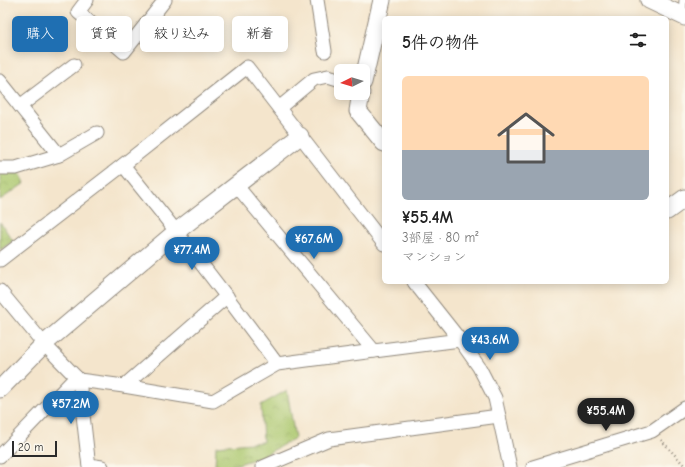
<!DOCTYPE html>
<html lang="ja">
<head>
<meta charset="utf-8">
<style>
	:root { --surface:#fff; --page:#f6f6f6; --text:#222; --muted:#767676; --accent:#1f6fb2 }
	body { margin:0; font-family:"Comic Neue","Klee One",sans-serif; background:var(--page); color:var(--text); height:100vh; display:flex; flex-direction:column; font-size:15px; white-space:nowrap }
	* { box-sizing:border-box; margin:0 }
	p { font-size:13px; color:var(--muted) }
	.icon { flex:none; width:22px; height:22px; fill:none; stroke:currentColor; stroke-width:2; stroke-linecap:round; stroke-linejoin:round }
	.map { position:relative; flex:1; overflow:hidden }
	.panel { position:absolute; left:382px; top:16px; width:287px; height:268px; display:flex; flex-direction:column; background:var(--surface); border-radius:6px; box-shadow:0 2px 10px #0003 }
	.panel>* { flex:none }
	.top-card { position:absolute; left:12px; top:16px; width:310px; height:36px; display:flex; gap:8px }
	.needle { width:26px; rotate:265deg }
	.fabs { position:absolute; left:334px; top:64px; display:grid; gap:8px }
	.fabs a { display:grid; place-items:center; width:36px; height:36px; border-radius:6px; background:var(--surface); box-shadow:0 2px 10px #0003; font-size:20px }
	.scale { position:absolute; left:12px; bottom:10px; width:45px; box-sizing:border-box; padding-left:4px; border:2px solid #2b2b2b; border-top:0; font-size:11px; line-height:14px; white-space:nowrap; color:#2b2b2b; -webkit-text-stroke:3px #fbf7ec; paint-order:stroke }
	.price { position:absolute; translate:-50% -34px; padding:0 9px; border-radius:14px; background:var(--accent); color:#fff; font-size:13px; line-height:26px; filter:drop-shadow(0 1px 2px #0008) }
	.price::after { content:''; position:absolute; left:50%; top:24px; width:12px; height:9px; margin-left:-6px; background:inherit; clip-path:polygon(0 0,100% 0,50% 100%) }
	.price.on { background:#222; color:#fff }
	ul { padding:0; list-style:none }
	li { display:grid; align-content:center; gap:8px; height:212px; padding:0 20px }
	li span { display:grid; place-items:center; height:124px; border-radius:6px; color:#555 }
	li>.icon { margin-inline-start:auto }
	span .icon { width:72px; height:72px; fill:#fffc; stroke-width:1 }
	li b { font-size:17px }
	h2 { display:flex; justify-content:space-between; align-items:center; height:48px; padding:0 20px; font-size:17px }
	.chip { padding:0 14px; border-radius:6px; background:var(--surface); box-shadow:0 2px 10px #0003; font-size:14px; line-height:36px }
	.chip.on { background:var(--accent); color:#fff }
	.map>svg:first-child { display:block }
</style>
</head>
<body>
<div class="map">
<svg width="685" height="467" viewBox="0 0 685 467">
	<defs>
		<pattern id="park-crowns" width="20" height="18" patternUnits="userSpaceOnUse"><rect width="20" height="18" fill="#abc76d"/><path d="M2 6a3 3 0 1 1 6 0M12 15a3 3 0 1 1 6 0" fill="none" stroke="#93ab5f"/></pattern>
	</defs>
	<rect width="100%" height="100%" fill="#fbf7ec"/>
	<filter id="ink" filterUnits="userSpaceOnUse"><feTurbulence type="fractalNoise" baseFrequency=".025" numOctaves="2"/><feDisplacementMap in="SourceGraphic" scale="8" xChannelSelector="R" yChannelSelector="G"/><feConvolveMatrix kernelMatrix="1 2 1 2 8 2 1 2 1" color-interpolation-filters="sRGB"/></filter>
	<filter id="wash" filterUnits="userSpaceOnUse"><feTurbulence type="fractalNoise" baseFrequency=".012" numOctaves="4" result="noise"/><feDisplacementMap in="SourceGraphic" scale="16" xChannelSelector="R" yChannelSelector="G"/><feGaussianBlur stdDeviation="0.9" result="paint"/><feColorMatrix in="noise" values="0 0 0 0 0 0 0 0 0 0 0 0 0 0 0 0 0 1.4 0 .05"/><feComposite in="paint" operator="in"/></filter>
	<g filter="url(#wash)">
		<rect width="100%" height="100%" fill="#f4e5cc"/>
		<g fill="url(#park-crowns)" stroke="#6b794c">
			<polygon points="0,173 20,173 25,183 0,200"/>
			<polygon points="0,222 13,241 0,250"/>
			<polygon points="287,390 295,438 261,457 229,467 215,467 216,446 263,442 261,405"/>
		</g>
	</g>
	<g filter="url(#ink)">
		<g fill="none" stroke-linecap="round" stroke-linejoin="round">
			<defs>
				<polyline id="service" points="682,15 683,0"/>
				<g id="minor">
					<polyline points="87,0 78,12 124,52 165,0"/>
					<polyline points="317,0 325,51"/>
					<polyline points="0,81 59,155"/>
					<polyline points="20,106 74,65"/>
					<polyline points="279,108 314,79 328,76 341,80"/>
					<path d="M 123,165 C 176,230 227,296 277,364"/>
					<polyline points="0,168 16,168 59,155 97,133"/>
					<polyline points="236,185 374,351"/>
					<polyline points="0,260 123,165 247,67 384,244"/>
					<polyline points="414,282 460,340 479,367 495,398 510,467"/>
					<polyline points="0,291 44,344 79,380 124,386 213,401 277,364 374,351 460,340"/>
					<polyline points="79,380 89,467"/>
					<polyline points="124,386 227,296"/>
					<polyline points="0,456 76,377"/>
					<polyline points="89,465 102,467"/>
					<polyline points="263,467 329,439 499,416"/>
					<polyline points="533,467 652,431 685,408"/>
				</g>
				<g id="tertiary">
					<polyline points="649,0 685,17"/>
					<polyline points="363,82 382,0"/>
					<polyline points="361,93 358,111 384,143"/>
					<polyline points="667,211 685,198"/>
					<polyline points="0,389 44,344 177,231 300,136"/>
				</g>
			</defs>
			<use href="#service" stroke="#90887c" stroke-width="9"/>
			<use href="#minor" stroke="#90887c" stroke-width="15"/>
			<use href="#tertiary" stroke="#90887c" stroke-width="19"/>
			<polyline stroke="#90887c" stroke-width="2.5" stroke-dasharray="1 3" stroke-linecap="butt" points="661,440 685,466"/>
			<use href="#service" stroke="#fff" stroke-width="7"/>
			<use href="#minor" stroke="#fff" stroke-width="13"/>
			<use href="#tertiary" stroke="#fff" stroke-width="17"/>
		</g>
	</g>
</svg>
<div class="fabs">
<a><svg class="needle" viewBox="-14 -14 28 28"><path d="M0-13l5 13h-10z" fill="#e53935"/><path d="M0 13l5-13h-10z" fill="#767676"/></svg></a>
</div>
<div class="scale">20 m</div>
<b class="price" style="left:314px;top:260px">¥67.6M</b>
<b class="price" style="left:192px;top:271px">¥77.4M</b>
<b class="price" style="left:490px;top:361px">¥43.6M</b>
<b class="price" style="left:71px;top:425px">¥57.2M</b>
<b class="price on" style="left:606px;top:432px">¥55.4M</b>
<div class="top-card">
<a class="chip on">購入</a>
<a class="chip">賃貸</a>
<a class="chip">絞り込み</a>
<a class="chip">新着</a>
</div>
<section class="panel">
<h2>5件の物件<svg class="icon" aria-label="filters" viewBox="0 0 24 24"><path d="M4 7h16M4 17h16"/><circle cx="9" cy="7" r="2"/><circle cx="15" cy="17" r="2"/></svg></h2>
<ul>
<li><span style="background:linear-gradient(#ffd9b3 60%,#9aa5b1 0)"><svg class="icon" aria-label="home" viewBox="0 0 24 24"><path d="M3 11l9-7 9 7M6 9v11h12V9"/></svg></span><div><b>¥55.4M</b><p>3部屋 · 80 m²</p><p>マンション</p></div></li>
</ul>
</section>
</div>
</body>
</html>
